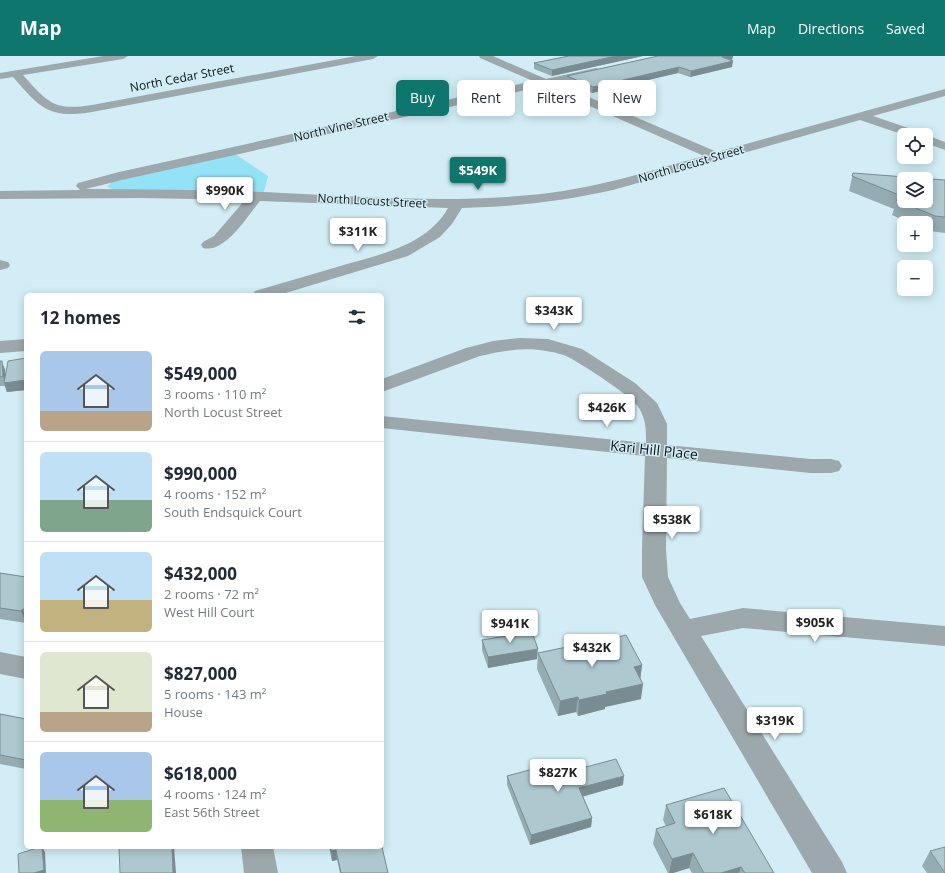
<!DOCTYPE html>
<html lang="en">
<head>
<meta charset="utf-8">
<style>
	:root { --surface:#fff; --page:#f2f2f3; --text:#1f2937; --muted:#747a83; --line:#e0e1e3; --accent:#0f766e }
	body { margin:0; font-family:"Open Sans",sans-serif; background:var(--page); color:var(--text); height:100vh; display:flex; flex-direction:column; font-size:15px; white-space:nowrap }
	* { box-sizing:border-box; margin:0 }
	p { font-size:13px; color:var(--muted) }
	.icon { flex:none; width:22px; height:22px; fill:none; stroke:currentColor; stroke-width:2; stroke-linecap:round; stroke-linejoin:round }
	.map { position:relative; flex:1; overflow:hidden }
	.sheet { position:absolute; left:24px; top:237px; width:360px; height:556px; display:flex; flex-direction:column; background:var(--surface); border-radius:6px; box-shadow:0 2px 10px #0003 }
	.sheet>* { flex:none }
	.top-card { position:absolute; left:396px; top:24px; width:380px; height:36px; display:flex; gap:8px }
	.tools { position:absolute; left:897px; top:72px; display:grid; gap:8px }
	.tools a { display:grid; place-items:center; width:36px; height:36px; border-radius:6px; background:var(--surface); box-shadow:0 2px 10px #0003; font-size:20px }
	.price { position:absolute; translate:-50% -34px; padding:0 9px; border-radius:4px; background:#fff; color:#222; font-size:13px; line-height:26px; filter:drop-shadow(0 1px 2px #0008) }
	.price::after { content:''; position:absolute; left:50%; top:24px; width:12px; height:9px; margin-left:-6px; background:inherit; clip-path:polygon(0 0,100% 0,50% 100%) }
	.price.selected { background:var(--accent); color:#fff }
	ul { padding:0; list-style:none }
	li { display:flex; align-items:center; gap:12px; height:100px; padding:0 16px }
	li+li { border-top:1px solid var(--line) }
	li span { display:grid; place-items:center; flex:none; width:112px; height:80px; border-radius:6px; color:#555 }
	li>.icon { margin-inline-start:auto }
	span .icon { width:48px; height:48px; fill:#fffc; stroke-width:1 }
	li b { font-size:17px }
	h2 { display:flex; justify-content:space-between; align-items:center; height:48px; padding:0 16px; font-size:17px }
	.tag { padding:0 14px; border-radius:6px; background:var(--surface); box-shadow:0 2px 10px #0003; font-size:14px; line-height:36px }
	.tag.selected { background:var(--accent); color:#fff }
	header { display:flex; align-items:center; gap:24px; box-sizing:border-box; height:56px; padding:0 20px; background:var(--accent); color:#fff }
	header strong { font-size:19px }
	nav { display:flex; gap:22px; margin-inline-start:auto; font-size:14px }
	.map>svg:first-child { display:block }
</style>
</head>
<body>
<header>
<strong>Map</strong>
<nav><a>Map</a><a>Directions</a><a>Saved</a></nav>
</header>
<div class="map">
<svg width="945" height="817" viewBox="0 0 945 817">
	<rect width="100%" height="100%" fill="#d2edf5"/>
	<polygon fill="#94e2f6" points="235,98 268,120 264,136 118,135 107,131 112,126"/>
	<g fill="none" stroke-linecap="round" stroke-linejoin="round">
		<g fill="#9ca8ab" fill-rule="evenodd">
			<path d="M 103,0 L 128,0 L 123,3 L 23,19 C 48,47 54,55 92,49 L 356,0 L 378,0 L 373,3 L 92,56 C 49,63 40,52 13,21 L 0,23 L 0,17 Z"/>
			<path d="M 479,0 L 493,0 L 546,23 L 596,12 L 600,13 L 601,15 L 600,17 L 556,27 L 717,96 L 945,33 L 945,40 L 873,60 L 920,76 L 921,79 L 904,79 L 860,64 L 613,134 C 563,145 514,151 462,152 L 452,168 L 440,181 L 408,200 L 279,239 L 252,239 L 255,235 C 282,227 310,219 337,211 C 377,199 426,191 448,152 L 260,145 C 248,159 225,198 203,192 L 201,189 L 203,186 L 214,180 L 245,144 L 141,142 L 0,143 L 0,135 L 80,134 L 76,130 L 78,127 L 119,116 L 533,25 L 480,2 ZM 544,30 L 704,100 C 646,116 590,134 530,139 C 448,147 365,141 283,137 C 218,134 152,133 86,133 L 122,124 Z"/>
			<polygon points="926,79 945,86 945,94 926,87"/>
			<polygon points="0,204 8,206 10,209 8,212 0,214"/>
			<path d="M 520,282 L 548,283 L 582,293 L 635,327 L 657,347 L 667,368 L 667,389 L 810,403 L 831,403 L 839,405 L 842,410 L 839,415 L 831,417 L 810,417 L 667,402 L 666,493 L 668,521 L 680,547 L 690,563 L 743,552 L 945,570 L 945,590 L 743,572 L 701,580 L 842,806 L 847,817 L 812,817 L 655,549 L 642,521 L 642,493 L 645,400 L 382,372 L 382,360 L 646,387 C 646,372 646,364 639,352 C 632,340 583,309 570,302 C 563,298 553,296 546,295 C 525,291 501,295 480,300 L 382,336 L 382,323 L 466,292 L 493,285 Z"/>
			<polygon points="26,283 26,295 0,297 0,285"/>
			<polygon points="0,596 26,601 26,623 0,618"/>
			<polygon points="241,791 273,791 278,817 244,817"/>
		</g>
	</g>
	<g fill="#95acb2">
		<polygon points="567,0 643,0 552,20 534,13 534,7"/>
		<polygon points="658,0 733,0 732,4 732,11 690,21 678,17 592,37 566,26 567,20"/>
		<polygon points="853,117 945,124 945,177 930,175 926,174 926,167 910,167 892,159 894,153 849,135"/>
		<polygon points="26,302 26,334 7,336 5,330 0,330 0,305 5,314 5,319"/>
		<polygon points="0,517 26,521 26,567 0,563"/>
		<polygon points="482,584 537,603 488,612 482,594"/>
		<polygon points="581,588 642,609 640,623 641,643 605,651 605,653 578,660 576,656 558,660 537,613 538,597"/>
		<polygon points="0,658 26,663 26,713 0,708"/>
		<polygon points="571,715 623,729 583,740 592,762 591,771 530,789 507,729 507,720"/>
		<polygon points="666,749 774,817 692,817 689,812 673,817 668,817 653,788 656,773 666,770 663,764"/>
		<polygon points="329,791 382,791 388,817 340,817 337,804 332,805"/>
		<polygon points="930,795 945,817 927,817 922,810"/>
	</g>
	<g fill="#798c91">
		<polygon points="616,0 643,0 552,20 552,14"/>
		<polygon points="725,0 733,0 732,4 722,1"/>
		<polygon points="733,5 732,11 690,21 691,15"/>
		<polygon points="679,11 678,17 592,37 593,31"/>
		<polygon points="2,305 5,314 6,327 26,324 26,334 7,336 4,327 5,327 3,320"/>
		<polygon points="23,553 26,561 26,567 21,555"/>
		<polygon points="538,593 537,603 488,612 488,601"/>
		<polygon points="642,609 640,625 634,611"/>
		<polygon points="643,628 641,643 605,651 605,653 578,660 579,644 606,636"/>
		<polygon points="578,641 576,656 558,660 560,645"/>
		<polygon points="624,720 623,729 578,742 579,732"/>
		<polygon points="592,762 591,771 530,789 531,779"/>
		<polygon points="42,791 45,796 46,817 34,817"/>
		<polygon points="172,791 174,791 176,817 173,817"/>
		<polygon points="336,794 337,804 332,805 331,795"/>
		<polygon points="693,797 689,812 673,817 669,817 672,803"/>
		<polygon points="741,811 739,817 721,817"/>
	</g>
	<g fill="#adc8cf" stroke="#798c91">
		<polygon points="569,0 616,0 552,14 534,7"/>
		<polygon points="658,0 725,0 722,1 733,5 691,15 679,11 593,31 567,20"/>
		<polygon points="853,117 945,124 945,161 935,160 896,144 904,141 904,145 926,145 926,123 904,123 904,141 852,120"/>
		<polygon points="26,302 26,324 4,327 8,305"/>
		<polygon points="0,305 2,305 3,320 0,321"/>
		<polygon points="0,517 26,521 26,553 23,553 21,555 0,552"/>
		<polygon points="532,576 538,593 488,601 482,584"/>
		<polygon points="626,579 642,609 634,611 643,628 606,636 607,638 579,644 578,641 560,645 538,597 581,588 583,586 592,584 595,586"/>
		<polygon points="0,658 26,663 26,704 0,699"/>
		<polygon points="616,703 624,720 579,732 592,762 531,779 507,720 566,704 571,715"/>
		<polygon points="724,732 774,817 745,817 741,811 721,817 704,817 693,797 672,803 656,773 675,767 666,749"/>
		<polygon points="40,791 42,791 44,814 34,817 19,817 18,798"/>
		<polygon points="123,791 172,791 173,817 120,817 119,792"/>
		<polygon points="330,791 382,791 388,817 341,817 336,794 331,795"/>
		<polygon points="945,791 945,817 930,795"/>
	</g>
	<g text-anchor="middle" stroke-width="3" stroke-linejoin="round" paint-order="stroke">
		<g font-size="12" fill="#091316" stroke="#d2edf5">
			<text transform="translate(182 22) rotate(-11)" y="4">North Cedar Street</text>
			<text transform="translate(341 71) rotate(-13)" y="4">North Vine Street</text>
			<text transform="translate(691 108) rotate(-16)" y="4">North Locust Street</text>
			<text transform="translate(372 145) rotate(3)" y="4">North Locust Street</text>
		</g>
		<g font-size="14" fill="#091316" stroke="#d2edf5">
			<text transform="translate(654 394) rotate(6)" y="5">Kari Hill Place</text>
		</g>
	</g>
</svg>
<div class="tools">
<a><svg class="icon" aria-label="locate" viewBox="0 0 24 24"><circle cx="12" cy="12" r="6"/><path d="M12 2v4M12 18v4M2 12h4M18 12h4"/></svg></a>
<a><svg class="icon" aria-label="layers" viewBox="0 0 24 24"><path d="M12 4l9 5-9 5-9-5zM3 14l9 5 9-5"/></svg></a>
<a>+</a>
<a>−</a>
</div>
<b class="price selected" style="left:478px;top:135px">$549K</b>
<b class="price" style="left:225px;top:155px">$990K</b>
<b class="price" style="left:358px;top:196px">$311K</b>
<b class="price" style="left:554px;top:275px">$343K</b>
<b class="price" style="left:607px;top:372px">$426K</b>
<b class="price" style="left:672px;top:484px">$538K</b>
<b class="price" style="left:815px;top:587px">$905K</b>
<b class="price" style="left:510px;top:588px">$941K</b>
<b class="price" style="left:592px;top:612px">$432K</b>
<b class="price" style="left:775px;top:685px">$319K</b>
<b class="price" style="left:558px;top:737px">$827K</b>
<b class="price" style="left:713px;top:779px">$618K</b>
<div class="top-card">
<a class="tag selected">Buy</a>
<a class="tag">Rent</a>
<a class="tag">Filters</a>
<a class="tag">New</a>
</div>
<section class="sheet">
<h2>12 homes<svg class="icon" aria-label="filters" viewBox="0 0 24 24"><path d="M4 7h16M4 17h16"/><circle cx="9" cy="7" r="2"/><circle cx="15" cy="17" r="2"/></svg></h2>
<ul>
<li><span style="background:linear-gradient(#a9c7e8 75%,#b9a48a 0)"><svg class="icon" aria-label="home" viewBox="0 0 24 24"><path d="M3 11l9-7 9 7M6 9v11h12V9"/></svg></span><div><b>$549,000</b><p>3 rooms · 110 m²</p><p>North Locust Street</p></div></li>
<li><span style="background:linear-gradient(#bfe0f5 60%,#7fa58c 0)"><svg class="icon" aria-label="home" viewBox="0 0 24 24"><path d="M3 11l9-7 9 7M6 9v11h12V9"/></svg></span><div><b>$990,000</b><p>4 rooms · 152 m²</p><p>South Endsquick Court</p></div></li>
<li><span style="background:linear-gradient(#bfe0f5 60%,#c2b280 0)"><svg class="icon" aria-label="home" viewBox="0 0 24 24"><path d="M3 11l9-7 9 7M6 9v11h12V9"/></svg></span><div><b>$432,000</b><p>2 rooms · 72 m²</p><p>West Hill Court</p></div></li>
<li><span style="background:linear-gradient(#dfe7d0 75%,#b9a48a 0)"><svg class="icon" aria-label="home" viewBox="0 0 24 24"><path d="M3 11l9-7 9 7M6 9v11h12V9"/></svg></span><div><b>$827,000</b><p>5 rooms · 143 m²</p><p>House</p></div></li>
<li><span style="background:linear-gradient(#a9c7e8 60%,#8fb573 0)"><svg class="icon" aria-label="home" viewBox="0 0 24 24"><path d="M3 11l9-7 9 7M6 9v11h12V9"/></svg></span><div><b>$618,000</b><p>4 rooms · 124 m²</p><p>East 56th Street</p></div></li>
</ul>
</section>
</div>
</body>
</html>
